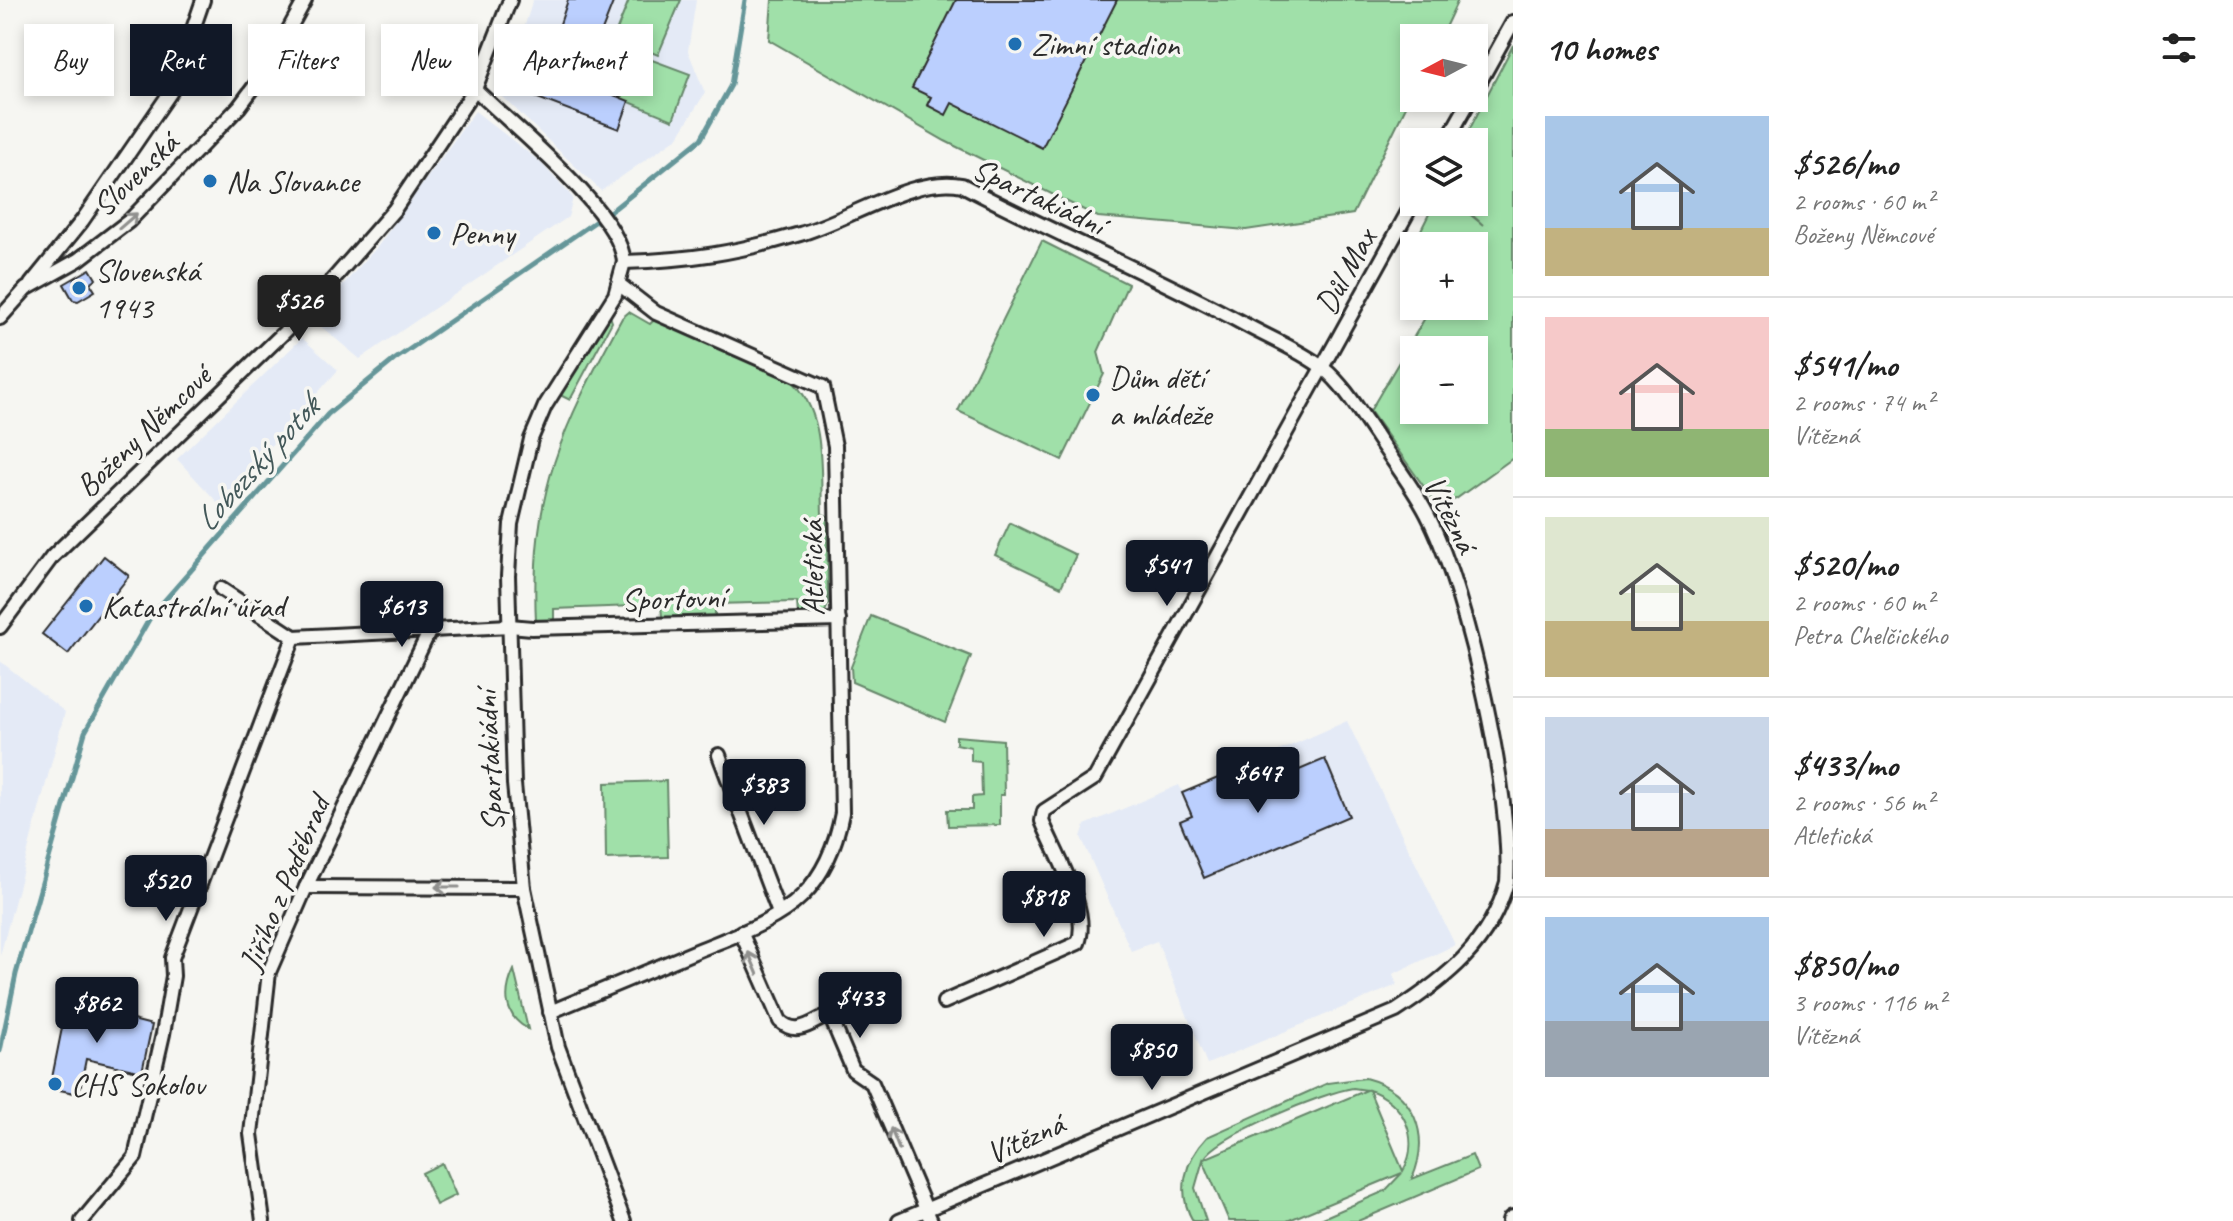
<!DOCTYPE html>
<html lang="en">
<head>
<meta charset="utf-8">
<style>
	:root { --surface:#fff; --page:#f2f2f2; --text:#222; --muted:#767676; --line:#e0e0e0; --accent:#111827 }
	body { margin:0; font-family:Caveat,sans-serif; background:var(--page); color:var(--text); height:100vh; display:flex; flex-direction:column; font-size:30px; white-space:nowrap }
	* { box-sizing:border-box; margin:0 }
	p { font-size:26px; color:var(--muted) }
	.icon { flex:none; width:44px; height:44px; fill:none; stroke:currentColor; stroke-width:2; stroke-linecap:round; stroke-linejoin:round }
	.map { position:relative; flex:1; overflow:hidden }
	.panel { display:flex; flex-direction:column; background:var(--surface); width:720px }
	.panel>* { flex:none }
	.guide { position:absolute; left:24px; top:24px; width:760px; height:72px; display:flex; gap:16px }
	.needle { width:52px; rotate:263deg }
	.controls { position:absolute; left:1400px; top:24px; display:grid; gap:16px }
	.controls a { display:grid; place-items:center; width:88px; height:88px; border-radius:0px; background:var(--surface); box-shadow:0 4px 12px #0003; font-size:40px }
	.price { position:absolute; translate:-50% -68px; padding:0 18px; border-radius:8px; background:var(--accent); color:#fff; font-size:26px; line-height:52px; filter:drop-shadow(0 2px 4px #0008) }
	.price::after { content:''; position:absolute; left:50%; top:48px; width:24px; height:18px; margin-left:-12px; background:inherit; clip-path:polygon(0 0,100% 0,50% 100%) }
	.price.selected { background:#222; color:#fff }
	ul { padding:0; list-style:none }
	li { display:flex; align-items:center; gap:24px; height:200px; padding:0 32px }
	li+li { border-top:2px solid var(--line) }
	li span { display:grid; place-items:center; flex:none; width:224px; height:160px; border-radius:0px; color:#555 }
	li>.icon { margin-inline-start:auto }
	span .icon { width:96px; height:96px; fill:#fffc; stroke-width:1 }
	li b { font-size:34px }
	h2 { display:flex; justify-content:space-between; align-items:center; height:96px; padding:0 32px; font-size:34px }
	.chip { padding:0 28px; border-radius:0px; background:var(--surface); box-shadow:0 4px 12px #0003; font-size:28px; line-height:72px }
	.chip.selected { background:var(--accent); color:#fff }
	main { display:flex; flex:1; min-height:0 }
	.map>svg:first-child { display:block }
</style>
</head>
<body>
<main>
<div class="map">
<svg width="1513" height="1221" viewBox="0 0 1513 1221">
	<rect width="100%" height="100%" fill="#f6f6f2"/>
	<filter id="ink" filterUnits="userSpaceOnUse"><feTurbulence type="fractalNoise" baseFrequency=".0125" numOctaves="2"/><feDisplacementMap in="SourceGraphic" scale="16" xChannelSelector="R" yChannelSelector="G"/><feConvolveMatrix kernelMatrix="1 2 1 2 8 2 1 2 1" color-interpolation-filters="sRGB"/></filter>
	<g filter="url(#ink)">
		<g fill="#e4eaf6">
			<polygon points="533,0 696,0 688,51 705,93 677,138 601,191 502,96"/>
			<polygon points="475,111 540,162 567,191 573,198 568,217 360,359 312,319 378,246"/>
			<polygon points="302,338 338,370 219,504 177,459"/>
			<polygon points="0,661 65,712 0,956"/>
			<polygon points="1347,721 1455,945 1393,974 1397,985 1207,1064 1157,941 1131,951 1081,837 1085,825 1179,785 1183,793"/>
		</g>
		<g fill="#a0e0a9" stroke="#66866a" stroke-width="2" fill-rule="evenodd">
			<polygon points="629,0 681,0 658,55 614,37"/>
			<polygon points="772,0 1458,0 1440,38 1414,38 1414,90 1353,214 1246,230 1098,217 945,141 769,40"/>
			<polygon points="609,44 690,74 673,120 593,87"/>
			<path d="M 1513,45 L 1513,458 L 1456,499 L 1437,505 L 1370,411 L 1432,306 L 1474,306 L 1474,246 L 1452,246 L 1446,242 L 1439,246 L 1420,232 L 1435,202 L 1455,202 L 1483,225 L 1458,202 L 1474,202 L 1474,142 L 1463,142 ZM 1414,350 L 1474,350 L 1474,410 L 1414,410 Z"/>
			<polygon points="1042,241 1128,284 1098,352 1104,374 1062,460 958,411"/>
			<path d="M 629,312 L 650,324 L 655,319 L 790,379 C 827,412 820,469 822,514 L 827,516 L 828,604 L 825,612 L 798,615 L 797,602 L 715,604 L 715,617 L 662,617 L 661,605 L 554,609 L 554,621 L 536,622 C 530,492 562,428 622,318 Z"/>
			<polygon points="610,316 612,322 570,400 560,395"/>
			<polygon points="1010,523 1076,555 1061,587 995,555"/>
			<polygon points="871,616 971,656 945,722 852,682 851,667"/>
			<polygon points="956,736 1003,740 1004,795 1000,795 1000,825 948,826 947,810 972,810 972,797 982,796 981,762 971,761 971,747 956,744"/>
			<polygon points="666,781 668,857 606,859 605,783"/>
			<path d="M 514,970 L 528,1029 C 504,1016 503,993 514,970 Z"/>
			<path d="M 1365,1078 C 1415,1091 1431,1135 1412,1179 L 1472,1155 L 1478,1170 L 1358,1221 L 1316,1221 L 1385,1191 L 1402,1173 L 1287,1221 L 1229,1221 L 1203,1160 L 1195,1188 L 1206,1221 L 1193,1221 C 1176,1192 1185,1160 1207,1137 L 1328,1083 ZM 1353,1088 L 1367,1090 L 1204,1159 C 1216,1136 1325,1092 1353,1088 ZM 1369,1090 C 1404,1101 1421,1139 1403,1171 Z"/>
			<polygon points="442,1163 456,1195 436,1205 422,1173"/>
		</g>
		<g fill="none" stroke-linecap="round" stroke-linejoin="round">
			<polyline stroke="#659699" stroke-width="5" points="0,1051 16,974 85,732 151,616 328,414 394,360 615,208 701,139 731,85 745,0"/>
		</g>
		<g fill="#bbcffe" stroke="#2b2b2b" stroke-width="2">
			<polygon points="568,0 614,0 594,51 585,48 576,71 581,73 578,81 629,101 619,129 506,86 517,58 545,69"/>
			<polygon points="956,0 1117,0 1042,148 952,103 946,115 927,105 931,97 912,88"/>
			<polygon points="90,269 96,279 90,283 95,291 78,301 73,300 64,284"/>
			<polygon points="104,556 129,576 68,654 42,634"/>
			<polygon points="1325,759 1349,816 1204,878 1180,821 1192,816 1182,793 1237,770 1247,792"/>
			<polygon points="67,1003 152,1025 142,1072 86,1059 79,1094 50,1088"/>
		</g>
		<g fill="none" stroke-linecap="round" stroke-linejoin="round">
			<defs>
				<g id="minor">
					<path d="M 475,89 C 512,126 621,212 624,262 C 690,260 736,253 800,234 C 847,221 914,175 962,185 C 1055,234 1152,274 1244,324 C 1269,338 1300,350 1323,368 C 1345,386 1359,411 1375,434 C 1393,462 1416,490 1430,520 C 1468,597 1513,800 1507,882 C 1490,944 1447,978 1396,1011 L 899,1221"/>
					<polyline points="1474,92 1513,22"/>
					<polyline points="1446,142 1471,98"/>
					<polyline points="31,284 82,221 172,90 203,0"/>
					<polyline points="0,318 26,289 78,260 129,221 239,107 266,71 305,0"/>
					<polyline points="221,589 294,637 510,626 532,628 839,620"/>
					<polyline points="0,627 52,557 300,317 394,210 475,89 510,0"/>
					<polyline points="719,755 779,913"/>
					<polyline points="306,887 524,888"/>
					<path d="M 741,932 L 780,1021 C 796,1036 810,1024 826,1016 L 831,1018 L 853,1070 L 872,1083 L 931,1221"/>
					<path d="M 944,1002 L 1078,943 C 1091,911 1055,853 1042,821 L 1044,811 L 1095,778 L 1414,201"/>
					<path d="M 550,1012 C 600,991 649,971 699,950 C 733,936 776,922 802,896 C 825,873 836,845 842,813 L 835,446 L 823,387 L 656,313 L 620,285"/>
					<polyline points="82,1221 135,1157 163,1034 173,976 172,958 294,637"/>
					<polyline points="263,1221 251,1134 269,972 306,887 430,630"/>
					<polyline points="624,1221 558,1047 524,888 514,784 508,576 511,524 531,439 545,406 615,295 624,262"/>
				</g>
				<polyline id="secondary" points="1512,1221 1513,1220"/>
			</defs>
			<use href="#minor" stroke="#2b2b2b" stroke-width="18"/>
			<use href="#secondary" stroke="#2b2b2b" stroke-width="24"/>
			<use href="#minor" stroke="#f6f6f2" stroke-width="12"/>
			<use href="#secondary" stroke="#f6f6f2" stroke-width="18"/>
		</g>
		<defs><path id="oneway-shaft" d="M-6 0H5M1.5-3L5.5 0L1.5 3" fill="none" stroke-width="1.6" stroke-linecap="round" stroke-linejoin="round" transform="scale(2)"/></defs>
		<g stroke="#90908e">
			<use href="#oneway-shaft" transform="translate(128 221) rotate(-41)"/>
			<use href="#oneway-shaft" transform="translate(447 887) rotate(-180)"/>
			<use href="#oneway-shaft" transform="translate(753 963) rotate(-113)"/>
			<use href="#oneway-shaft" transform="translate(895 1139) rotate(-112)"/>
		</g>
	</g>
	<g fill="#1f6fb2" stroke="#f6f6f2" stroke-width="3">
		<circle cx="1015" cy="44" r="8"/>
		<circle cx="210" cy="181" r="8"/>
		<circle cx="434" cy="233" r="8"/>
		<circle cx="79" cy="288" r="8"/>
		<circle cx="1093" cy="395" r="8"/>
		<circle cx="86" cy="606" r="8"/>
		<circle cx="55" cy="1084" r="8"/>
	</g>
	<g text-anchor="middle" stroke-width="7" stroke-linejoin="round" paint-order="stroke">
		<g font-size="32" fill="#2b2b2b" stroke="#f6f6f2" text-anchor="start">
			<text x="1031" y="55">Zimní stadion</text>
			<text x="226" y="192">Na Slovance</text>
			<text x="450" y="244">Penny</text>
			<text x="95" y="281">Slovenská<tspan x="95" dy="37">1943</tspan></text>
			<text x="1109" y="388">Dům dětí<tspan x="1109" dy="37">a mládeže</tspan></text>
			<text x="102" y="617">Katastrální úřad</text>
			<text x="71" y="1095">CHS Sokolov</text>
		</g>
		<g font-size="32" fill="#2b2b2b" stroke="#f6f6f2">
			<text transform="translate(135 174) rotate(-44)" y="11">Slovenská</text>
			<text transform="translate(1039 196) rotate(25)" y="11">Spartakiádní</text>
			<text transform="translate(1345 271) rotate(-61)" y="11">Důl Max</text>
			<text transform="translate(143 431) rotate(-44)" y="11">Boženy Němcové</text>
			<text transform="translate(1451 514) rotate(63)" y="11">Vítězná</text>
			<text transform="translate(812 568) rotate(-91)" y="11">Atletická</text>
			<text transform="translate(673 598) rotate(-2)" y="11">Sportovní</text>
			<text transform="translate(489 761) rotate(-93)" y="11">Spartakiádní</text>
			<text transform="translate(284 883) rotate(-67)" y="11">Jiřího z Poděbrad</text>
			<text transform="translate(1025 1138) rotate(-24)" y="11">Vítězná</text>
		</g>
		<g font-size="34" font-style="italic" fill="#435859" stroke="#f6f6f2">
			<text transform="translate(256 463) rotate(-48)" y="12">Lobezský potok</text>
		</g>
	</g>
</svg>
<div class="controls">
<a><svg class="needle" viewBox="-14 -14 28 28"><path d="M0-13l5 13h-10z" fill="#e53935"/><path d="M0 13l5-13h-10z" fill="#767676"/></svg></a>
<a><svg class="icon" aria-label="layers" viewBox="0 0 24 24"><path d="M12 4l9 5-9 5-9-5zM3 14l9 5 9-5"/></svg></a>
<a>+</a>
<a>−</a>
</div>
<b class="price selected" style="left:299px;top:343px">$526</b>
<b class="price" style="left:1167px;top:608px">$541</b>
<b class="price" style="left:402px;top:649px">$613</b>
<b class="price" style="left:1258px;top:815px">$647</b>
<b class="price" style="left:764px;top:827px">$383</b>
<b class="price" style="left:166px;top:923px">$520</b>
<b class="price" style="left:1044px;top:939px">$818</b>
<b class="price" style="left:860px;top:1040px">$433</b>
<b class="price" style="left:97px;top:1045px">$862</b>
<b class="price" style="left:1152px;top:1092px">$850</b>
<div class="guide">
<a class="chip">Buy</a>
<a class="chip selected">Rent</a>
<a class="chip">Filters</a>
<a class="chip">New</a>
<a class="chip">Apartment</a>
</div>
</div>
<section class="panel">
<h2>10 homes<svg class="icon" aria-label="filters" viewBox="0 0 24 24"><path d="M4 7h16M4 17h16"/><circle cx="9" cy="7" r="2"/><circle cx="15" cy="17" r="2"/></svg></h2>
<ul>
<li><span style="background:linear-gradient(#a9c7e8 70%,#c2b280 0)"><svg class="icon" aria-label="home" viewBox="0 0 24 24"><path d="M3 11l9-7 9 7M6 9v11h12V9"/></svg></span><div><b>$526/mo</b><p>2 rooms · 60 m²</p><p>Boženy Němcové</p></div></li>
<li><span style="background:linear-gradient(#f6c9c9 70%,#8fb573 0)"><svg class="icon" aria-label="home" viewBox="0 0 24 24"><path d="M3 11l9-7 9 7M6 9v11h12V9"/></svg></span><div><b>$541/mo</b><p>2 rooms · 74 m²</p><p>Vítězná</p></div></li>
<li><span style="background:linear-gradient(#dfe7d0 65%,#c2b280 0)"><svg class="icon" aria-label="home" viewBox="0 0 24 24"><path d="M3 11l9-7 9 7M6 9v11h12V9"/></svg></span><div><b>$520/mo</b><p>2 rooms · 60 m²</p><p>Petra Chelčického</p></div></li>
<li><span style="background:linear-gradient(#c9d6e8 70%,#b9a48a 0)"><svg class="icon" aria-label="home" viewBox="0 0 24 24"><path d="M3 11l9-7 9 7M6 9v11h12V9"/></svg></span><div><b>$433/mo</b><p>2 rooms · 56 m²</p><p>Atletická</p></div></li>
<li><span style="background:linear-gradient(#a9c7e8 65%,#9aa5b1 0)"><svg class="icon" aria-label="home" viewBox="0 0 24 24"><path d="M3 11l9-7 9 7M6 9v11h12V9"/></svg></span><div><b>$850/mo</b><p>3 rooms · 116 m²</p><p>Vítězná</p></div></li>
</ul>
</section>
</main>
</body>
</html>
